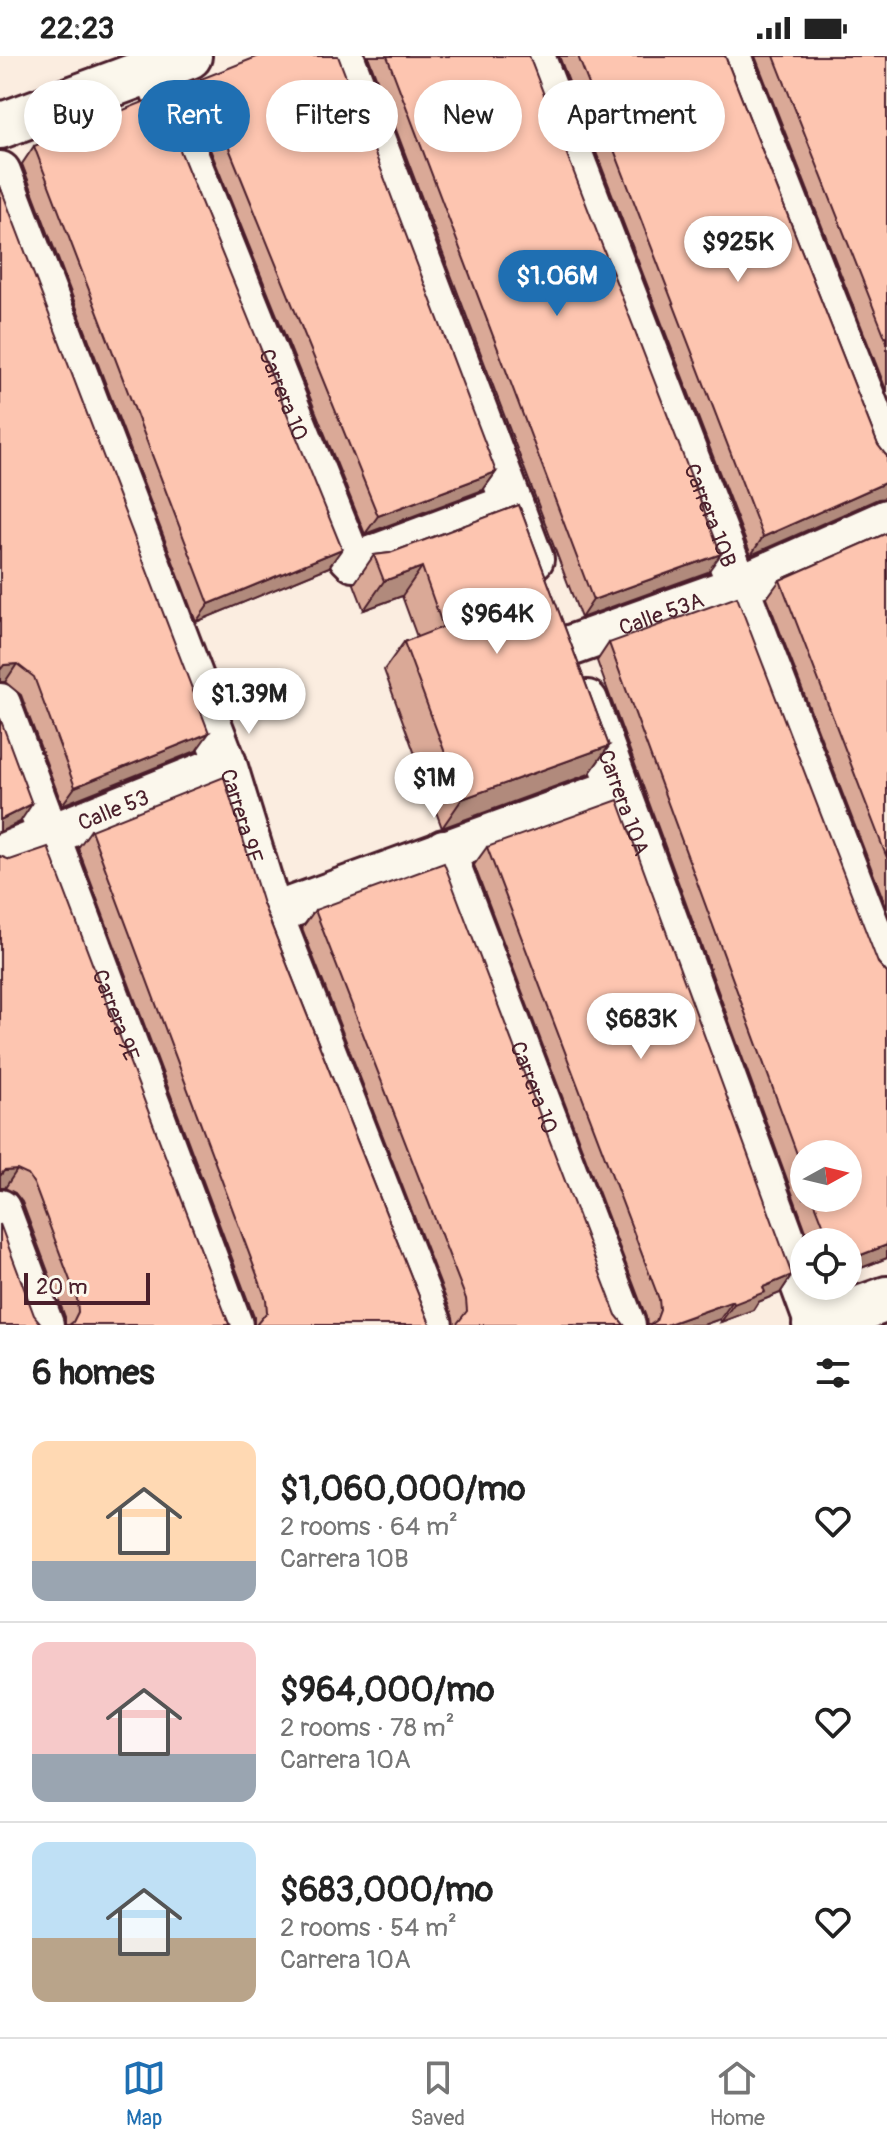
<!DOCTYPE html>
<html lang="en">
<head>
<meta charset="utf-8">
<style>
	:root { --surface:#fff; --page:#f6f6f6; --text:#222; --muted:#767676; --line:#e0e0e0; --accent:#1f6fb2 }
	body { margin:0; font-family:Pangolin,sans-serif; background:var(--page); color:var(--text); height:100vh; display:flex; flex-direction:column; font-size:30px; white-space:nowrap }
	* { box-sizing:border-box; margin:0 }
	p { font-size:26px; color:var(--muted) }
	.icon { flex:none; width:44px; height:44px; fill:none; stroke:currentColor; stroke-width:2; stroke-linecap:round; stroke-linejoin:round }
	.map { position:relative; height:1269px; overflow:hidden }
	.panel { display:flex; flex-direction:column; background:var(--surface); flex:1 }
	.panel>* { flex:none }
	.banner { position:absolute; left:24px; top:24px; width:840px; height:72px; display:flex; gap:16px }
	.needle { width:52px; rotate:82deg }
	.tools { position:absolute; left:790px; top:1084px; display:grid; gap:16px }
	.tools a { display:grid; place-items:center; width:72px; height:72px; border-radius:50%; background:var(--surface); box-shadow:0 4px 12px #0003; font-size:40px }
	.scale { position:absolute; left:24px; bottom:20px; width:126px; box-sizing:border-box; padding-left:8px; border:4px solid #4a1f2b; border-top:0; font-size:22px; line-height:28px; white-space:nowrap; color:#4a1f2b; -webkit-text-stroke:6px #fbf7ec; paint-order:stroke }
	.price { position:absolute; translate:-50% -68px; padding:0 18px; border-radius:28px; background:#fff; color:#222; font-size:26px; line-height:52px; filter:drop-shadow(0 2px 4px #0008) }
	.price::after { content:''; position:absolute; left:50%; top:48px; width:24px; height:18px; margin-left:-12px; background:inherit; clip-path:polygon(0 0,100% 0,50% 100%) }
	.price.on { background:var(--accent); color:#fff }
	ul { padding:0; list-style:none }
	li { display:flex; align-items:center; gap:24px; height:200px; padding:0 32px }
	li+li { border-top:2px solid var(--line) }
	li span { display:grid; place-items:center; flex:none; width:224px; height:160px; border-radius:16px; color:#555 }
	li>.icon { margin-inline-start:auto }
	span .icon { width:96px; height:96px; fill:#fffc; stroke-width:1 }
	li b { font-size:34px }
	h2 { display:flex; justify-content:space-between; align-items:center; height:96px; padding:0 32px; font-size:34px }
	.chip { padding:0 28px; border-radius:36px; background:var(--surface); box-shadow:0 4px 12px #0003; font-size:28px; line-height:72px }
	.chip.on { background:var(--accent); color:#fff }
	.status { display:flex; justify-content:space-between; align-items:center; height:56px; padding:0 40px; background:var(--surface); direction:ltr }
	.status svg { height:22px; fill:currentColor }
	.menu { display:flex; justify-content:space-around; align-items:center; height:112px; border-top:2px solid var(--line); background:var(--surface); font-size:22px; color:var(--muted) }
	.menu a { display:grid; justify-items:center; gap:4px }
	.menu .on { color:var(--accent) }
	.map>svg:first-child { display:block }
</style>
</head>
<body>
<div class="status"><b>22:23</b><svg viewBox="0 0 49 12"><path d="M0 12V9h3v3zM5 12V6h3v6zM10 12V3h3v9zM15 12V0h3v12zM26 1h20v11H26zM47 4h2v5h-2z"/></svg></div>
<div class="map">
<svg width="887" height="1269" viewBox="0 0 887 1269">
	<rect width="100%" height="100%" fill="#fbede0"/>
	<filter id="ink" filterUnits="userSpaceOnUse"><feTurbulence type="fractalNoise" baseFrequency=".0125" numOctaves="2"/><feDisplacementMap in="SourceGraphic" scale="16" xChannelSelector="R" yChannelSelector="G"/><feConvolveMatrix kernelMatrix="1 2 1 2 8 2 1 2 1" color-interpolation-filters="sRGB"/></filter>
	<g filter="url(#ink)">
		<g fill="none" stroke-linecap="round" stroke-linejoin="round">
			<defs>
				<g id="street">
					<polyline points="343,0 533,503"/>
					<path id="s1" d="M 534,0 L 887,917"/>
					<polyline points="730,0 887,399"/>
					<path id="s2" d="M 153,14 L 349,500 L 354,505 L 362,504 L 512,448"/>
					<path id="s3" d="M 0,116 L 226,708 L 272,858 L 432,1269"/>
					<path id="s4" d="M 567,591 L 738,530 L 887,464"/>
					<path id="s5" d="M 587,645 L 816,1269"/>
					<path id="s6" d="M 0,648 L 232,1269"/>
					<path id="s7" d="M 444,794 L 625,1269"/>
					<path id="s8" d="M 0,799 L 226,708"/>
					<polyline points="272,858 619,732"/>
					<polyline points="0,1154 43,1269"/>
				</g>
				<g id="secondary">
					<polyline points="0,70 189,0"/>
					<polyline points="815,1269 887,1243"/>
				</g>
			</defs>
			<use href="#street" stroke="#4a1f2b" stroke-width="46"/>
			<use href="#secondary" stroke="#4a1f2b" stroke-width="50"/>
			<use href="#street" stroke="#fbf7ec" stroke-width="40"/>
			<use href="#secondary" stroke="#fbf7ec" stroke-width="44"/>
		</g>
		<g fill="#daa997" stroke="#4a1f2b" stroke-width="2" fill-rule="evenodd">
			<polygon points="368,0 529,0 708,516 581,562"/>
			<polygon points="559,0 725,0 878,389 885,398 887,400 887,442 878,443 751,499"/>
			<polygon points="755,0 887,0 887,336"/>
			<polygon points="201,23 496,416 483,434 365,478 189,41"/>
			<polygon points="34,90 329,511 196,566 22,108"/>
			<polygon points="0,130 196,695 62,749 21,639 5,626 0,626"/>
			<polygon points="519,449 609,690 589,718 442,772 384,614 404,586 417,581 402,540 364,554 354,528 374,499 390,497"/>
			<polygon points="887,477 887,853 767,542 780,524"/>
			<path d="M 609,587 L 887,917 L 887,1202 L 848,1217 L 848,1186 L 810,1186 L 597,605 ZM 804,1098 L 848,1142 L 804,1142 Z"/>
			<polygon points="91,774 263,848 430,1268 431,1269 254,1269 254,1261 78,792"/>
			<polygon points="487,791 792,1219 780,1237 758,1246 753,1254 721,1266 720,1263 703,1269 647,1269 646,1261 474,809"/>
			<polygon points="0,800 229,1268 231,1269 65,1269 65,1261 22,1146 15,1137 5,1132 0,1132"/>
			<polygon points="315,854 616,1259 624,1269 454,1269 453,1261 302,872"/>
		</g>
		<g fill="#b18a7b" stroke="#4a1f2b" stroke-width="2">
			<polygon points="496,416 483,434 365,478 378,460"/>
			<polygon points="887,426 887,442 878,443 751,499 763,481"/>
			<polygon points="342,493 329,511 196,566 209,548"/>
			<polygon points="721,498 708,516 581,562 593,544"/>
			<polygon points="422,511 402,540 364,554 384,525"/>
			<polygon points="17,608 5,626 0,626 0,614 4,609"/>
			<polygon points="209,677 196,695 62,749 75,731"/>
			<polygon points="609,690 589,718 442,772 462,743"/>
			<polygon points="32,748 20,766 0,776 0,764"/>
			<polygon points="17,1114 5,1132 0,1132 0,1120 4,1115"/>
			<polygon points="887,1189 887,1202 848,1217 848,1204"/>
			<polygon points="792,1219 780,1237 758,1246 753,1254 721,1266 734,1248 763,1231"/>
			<polygon points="733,1245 720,1263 703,1269 666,1269"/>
		</g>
		<g fill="#fdc5b0" stroke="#4a1f2b" stroke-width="2">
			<polygon points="259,0 338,0 496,416 378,460 201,23"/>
			<polygon points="387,0 529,0 721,498 593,544"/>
			<polygon points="578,0 725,0 878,389 885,398 887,400 887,426 763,481"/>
			<polygon points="774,0 887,0 887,286"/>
			<polygon points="158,40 342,493 209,548 34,90"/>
			<polygon points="0,130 209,677 75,731 34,621 17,608 4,609 0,614"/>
			<polygon points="519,449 609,690 462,743 404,586 443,571 422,511 384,525 374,499 390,497"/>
			<polygon points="887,477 887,802 780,524"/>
			<polygon points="737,541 878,907 887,917 887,1189 848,1204 848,1186 830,1186 813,1142 848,1142 848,1098 804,1098 804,1117 609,587"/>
			<polygon points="0,662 32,748 0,764"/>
			<polygon points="224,721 263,848 430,1268 431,1269 256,1269 267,1256 266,1243 91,774"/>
			<polygon points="618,744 792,1219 763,1231 765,1236 734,1248 733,1245 666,1269 650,1269 656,1265 660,1254 659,1243 487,791"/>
			<polygon points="48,791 229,1268 231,1269 69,1269 73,1266 78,1256 77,1243 34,1128 28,1119 17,1114 4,1115 0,1120 0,800 10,804"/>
			<polygon points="444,807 616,1259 624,1269 456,1269 467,1255 466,1243 315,854"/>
			<polygon points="0,1168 34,1259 42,1269 0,1269"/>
		</g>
	</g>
	<g text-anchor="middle" stroke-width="7" stroke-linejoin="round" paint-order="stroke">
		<g font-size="22" fill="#4a1f2b" stroke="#fbf7ec">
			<text dy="8" stroke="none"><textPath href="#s2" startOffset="350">Carrera 10</textPath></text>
			<text dy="8" stroke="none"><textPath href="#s1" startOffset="492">Carrera 10B</textPath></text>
			<text dy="8" stroke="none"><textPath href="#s4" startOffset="100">Calle 53A</textPath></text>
			<text dy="8" stroke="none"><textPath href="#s5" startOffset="108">Carrera 10A</textPath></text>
			<text dy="8" stroke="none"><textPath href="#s8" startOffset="122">Calle 53</textPath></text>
			<text dy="8" stroke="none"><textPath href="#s3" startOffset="688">Carrera 9F</textPath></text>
			<text dy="8" stroke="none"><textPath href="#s6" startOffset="332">Carrera 9E</textPath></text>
			<text dy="8" stroke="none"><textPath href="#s7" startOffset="254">Carrera 10</textPath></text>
		</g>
	</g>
</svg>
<div class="tools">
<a><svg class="needle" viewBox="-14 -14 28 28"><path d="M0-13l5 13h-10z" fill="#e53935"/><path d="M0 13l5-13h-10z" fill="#767676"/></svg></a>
<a><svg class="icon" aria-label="locate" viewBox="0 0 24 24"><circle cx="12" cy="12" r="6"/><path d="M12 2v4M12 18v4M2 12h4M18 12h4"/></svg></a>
</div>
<div class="scale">20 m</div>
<b class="price" style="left:738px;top:228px">$925K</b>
<b class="price on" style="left:557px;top:262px">$1.06M</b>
<b class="price" style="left:497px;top:600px">$964K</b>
<b class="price" style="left:249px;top:680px">$1.39M</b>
<b class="price" style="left:434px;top:764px">$1M</b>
<b class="price" style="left:641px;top:1005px">$683K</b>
<div class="banner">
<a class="chip">Buy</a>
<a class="chip on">Rent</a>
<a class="chip">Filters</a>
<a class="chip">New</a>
<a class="chip">Apartment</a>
</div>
</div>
<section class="panel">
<h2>6 homes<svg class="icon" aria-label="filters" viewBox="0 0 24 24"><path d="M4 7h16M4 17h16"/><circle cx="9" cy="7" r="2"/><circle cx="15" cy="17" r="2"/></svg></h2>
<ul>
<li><span style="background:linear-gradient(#ffd9b3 75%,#9aa5b1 0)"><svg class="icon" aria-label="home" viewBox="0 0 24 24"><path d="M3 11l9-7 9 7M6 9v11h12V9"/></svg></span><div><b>$1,060,000/mo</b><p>2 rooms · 64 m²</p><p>Carrera 10B</p></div><svg class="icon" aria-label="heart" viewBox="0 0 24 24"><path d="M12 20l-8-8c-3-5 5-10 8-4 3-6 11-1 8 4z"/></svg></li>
<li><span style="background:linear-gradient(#f6c9c9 70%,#9aa5b1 0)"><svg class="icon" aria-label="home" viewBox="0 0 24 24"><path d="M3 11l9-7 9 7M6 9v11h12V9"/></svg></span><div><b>$964,000/mo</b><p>2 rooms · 78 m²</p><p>Carrera 10A</p></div><svg class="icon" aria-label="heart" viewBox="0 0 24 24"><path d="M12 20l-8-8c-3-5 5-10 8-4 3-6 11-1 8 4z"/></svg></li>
<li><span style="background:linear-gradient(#bfe0f5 60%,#b9a48a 0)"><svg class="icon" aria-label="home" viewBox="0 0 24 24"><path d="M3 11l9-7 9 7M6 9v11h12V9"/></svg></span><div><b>$683,000/mo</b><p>2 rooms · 54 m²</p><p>Carrera 10A</p></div><svg class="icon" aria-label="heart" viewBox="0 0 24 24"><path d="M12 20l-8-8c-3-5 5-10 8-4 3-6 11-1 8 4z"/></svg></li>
</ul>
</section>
<nav class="menu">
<a class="on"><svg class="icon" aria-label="map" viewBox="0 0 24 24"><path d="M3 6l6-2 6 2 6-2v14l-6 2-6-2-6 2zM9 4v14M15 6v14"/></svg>Map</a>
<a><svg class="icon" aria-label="saved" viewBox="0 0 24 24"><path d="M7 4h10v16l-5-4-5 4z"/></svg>Saved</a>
<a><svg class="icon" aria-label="home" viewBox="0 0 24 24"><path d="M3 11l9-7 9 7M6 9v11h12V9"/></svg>Home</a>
</nav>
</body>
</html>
